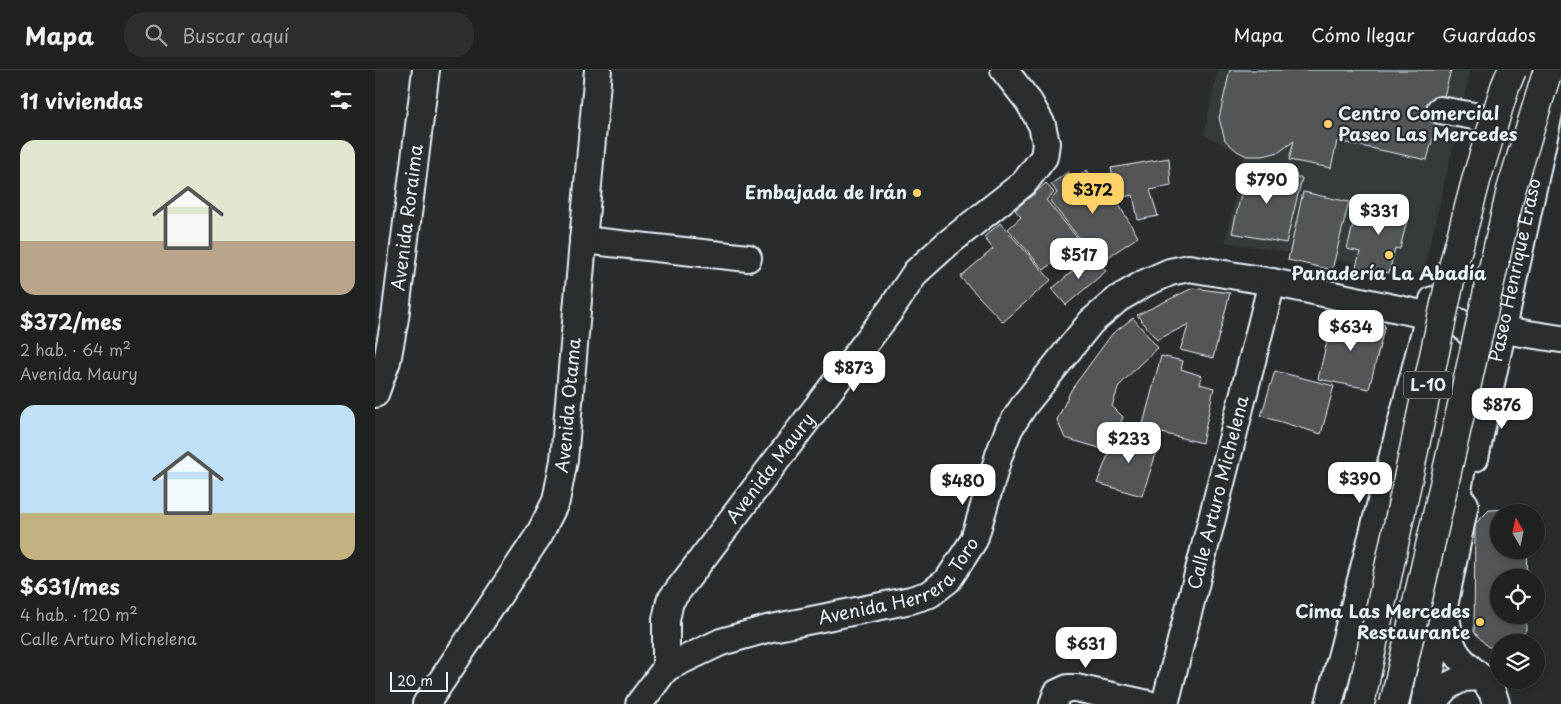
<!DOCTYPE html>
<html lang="es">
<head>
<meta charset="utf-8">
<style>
	:root { --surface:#202222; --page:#2d2f2f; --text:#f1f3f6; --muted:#a2a4a5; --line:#3d3f40; --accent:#ffd166 }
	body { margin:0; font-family:"Playpen Sans",sans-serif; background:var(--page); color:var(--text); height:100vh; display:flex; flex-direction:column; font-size:19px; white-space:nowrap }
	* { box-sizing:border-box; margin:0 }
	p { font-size:16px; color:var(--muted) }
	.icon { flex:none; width:28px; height:28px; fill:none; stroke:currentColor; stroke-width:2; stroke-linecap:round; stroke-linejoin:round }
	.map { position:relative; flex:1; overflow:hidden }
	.sheet { display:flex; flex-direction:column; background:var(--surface); width:375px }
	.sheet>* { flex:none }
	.needle { width:32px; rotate:351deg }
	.tools { position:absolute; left:1115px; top:434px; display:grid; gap:10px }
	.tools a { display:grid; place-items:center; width:55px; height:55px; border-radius:50%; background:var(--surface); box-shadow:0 2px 8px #0003,0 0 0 1px var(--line); font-size:25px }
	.scale { position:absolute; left:15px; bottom:12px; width:58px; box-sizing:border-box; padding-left:5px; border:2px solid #e8f1f8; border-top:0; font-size:14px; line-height:18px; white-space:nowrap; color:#e8f1f8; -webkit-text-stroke:4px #2a2d2e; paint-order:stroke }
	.price { position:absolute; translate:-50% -42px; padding:0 11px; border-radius:10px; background:#fff; color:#222; font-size:16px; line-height:32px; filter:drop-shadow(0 1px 2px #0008) }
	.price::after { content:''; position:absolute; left:50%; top:30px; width:15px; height:11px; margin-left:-8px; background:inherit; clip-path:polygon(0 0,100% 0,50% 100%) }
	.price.on { background:var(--accent); color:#111 }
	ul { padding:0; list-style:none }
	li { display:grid; align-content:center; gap:10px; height:265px; padding:0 20px }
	li span { display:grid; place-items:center; height:155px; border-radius:15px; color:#555 }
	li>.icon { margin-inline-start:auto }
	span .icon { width:90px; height:90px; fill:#fffc; stroke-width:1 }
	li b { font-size:21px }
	h2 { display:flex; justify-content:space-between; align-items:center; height:60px; padding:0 20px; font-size:21px }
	header { display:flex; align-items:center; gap:30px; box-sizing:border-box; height:70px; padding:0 25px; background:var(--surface); border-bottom:1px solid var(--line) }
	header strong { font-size:24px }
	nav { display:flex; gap:28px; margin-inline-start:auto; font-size:18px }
	.search { width:350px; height:45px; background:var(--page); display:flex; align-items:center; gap:12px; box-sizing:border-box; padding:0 18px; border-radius:20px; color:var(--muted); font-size:19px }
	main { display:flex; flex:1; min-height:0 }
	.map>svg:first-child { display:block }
</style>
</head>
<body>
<header>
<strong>Mapa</strong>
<div class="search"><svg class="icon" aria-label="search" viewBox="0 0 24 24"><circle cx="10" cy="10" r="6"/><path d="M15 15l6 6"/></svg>Buscar aquí</div>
<nav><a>Mapa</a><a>Cómo llegar</a><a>Guardados</a></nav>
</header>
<main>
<section class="sheet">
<h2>11 viviendas<svg class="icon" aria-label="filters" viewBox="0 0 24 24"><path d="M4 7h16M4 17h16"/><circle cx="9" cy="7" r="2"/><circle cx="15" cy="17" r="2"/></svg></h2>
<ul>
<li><span style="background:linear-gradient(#dfe7d0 65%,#b9a48a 0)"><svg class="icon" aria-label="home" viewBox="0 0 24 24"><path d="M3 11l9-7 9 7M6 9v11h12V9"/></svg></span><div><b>$372/mes</b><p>2 hab. · 64 m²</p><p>Avenida Maury</p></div></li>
<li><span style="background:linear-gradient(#bfe0f5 70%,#c2b280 0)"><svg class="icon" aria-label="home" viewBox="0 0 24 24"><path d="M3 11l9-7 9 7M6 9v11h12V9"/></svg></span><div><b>$631/mes</b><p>4 hab. · 120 m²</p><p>Calle Arturo Michelena</p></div></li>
</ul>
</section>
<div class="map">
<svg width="1186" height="634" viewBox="0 0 1186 634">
	<rect width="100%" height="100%" fill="#2a2d2e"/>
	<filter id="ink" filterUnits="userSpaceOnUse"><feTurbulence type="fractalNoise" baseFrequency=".02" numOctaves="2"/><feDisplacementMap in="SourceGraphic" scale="10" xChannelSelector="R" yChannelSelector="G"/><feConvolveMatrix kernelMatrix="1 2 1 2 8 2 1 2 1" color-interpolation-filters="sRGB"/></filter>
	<g filter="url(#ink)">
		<polygon fill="#363a3b" points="843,0 1096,0 1048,204 850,172 869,86 829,64"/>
		<g fill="#535759" stroke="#e8f1f8">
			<polygon points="855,0 1076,0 1052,90 962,71 956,98 914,90 919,71 904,82 888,86 872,86 862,81 850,70 844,48"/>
			<polygon points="794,88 796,116 775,120 783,146 763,150 758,125 743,128 736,98"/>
			<polygon points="872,98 927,108 911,173 857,163"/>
			<polygon points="712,100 731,129 737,123 763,167 724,193 675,131 682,123 676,114 693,102 699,110"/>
			<polygon points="671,113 679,123 671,130 704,170 669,200 633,159 646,147 640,140"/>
			<polygon points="928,122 974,132 957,200 913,190"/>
			<polygon points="1002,127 1023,132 1031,140 1032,150 1025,179 1020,178 1014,203 981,197 985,182 972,179 980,147 998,150"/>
			<polygon points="625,153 676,210 628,252 585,207 618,179 609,167"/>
			<polygon points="717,184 731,201 691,235 677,219"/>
			<polygon points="818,218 855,223 838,288 805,280 814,254 782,270 762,245"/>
			<polygon points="958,246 1010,255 994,319 943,309"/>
			<polygon points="758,248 783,278 765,294 744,316 737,336 748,347 735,381 690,368 682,350 696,320 737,264"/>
			<polygon points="786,286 808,291 806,299 827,306 825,314 839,318 827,373 767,358"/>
			<polygon points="900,301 959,316 946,364 886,346"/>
			<polygon points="742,362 784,375 767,426 722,413"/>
			<polygon points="1140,439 1143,442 1124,442 1124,480 1153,480 1152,508 1124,508 1124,545 1151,545 1151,560 1141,572 1124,572 1124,577 1113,577 1099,562 1100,454 1114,440"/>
		</g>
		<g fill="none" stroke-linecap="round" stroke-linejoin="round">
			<defs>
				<g id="minor">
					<polyline points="1065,40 1110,48"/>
					<polyline points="208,170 373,188"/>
					<polyline points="1113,254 1128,260 1186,269"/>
					<path id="s1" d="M 0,324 L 12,291 L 20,248 L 51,0"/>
					<path id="s2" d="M 1100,388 L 1182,6"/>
					<polyline points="1086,450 1083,420 1093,364"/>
					<path d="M 1071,546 C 1073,558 1074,570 1080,581 C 1089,597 1109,606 1117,622 C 1119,626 1120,630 1121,634"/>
					<path id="s3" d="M 291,598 L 346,572 L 392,559 L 536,530 L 555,524 L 573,510 L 599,470 L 624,385 L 634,359 L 650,334 L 716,252 L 743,229 L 770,213 L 795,202 L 814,198 L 897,212 L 1084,252 C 1096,264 1105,271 1105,289"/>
					<path id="s4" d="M 51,634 L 164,465 L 181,431 L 189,390 L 223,0"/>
					<path id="s5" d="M 264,634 L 291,598 L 291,550 L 295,531 L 517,238 L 541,202 L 572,174 L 649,113 L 669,87 L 671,73 L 667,55 L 654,32 L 629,0"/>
					<polyline points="678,634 682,623 693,618 701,618 773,634"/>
					<path id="s6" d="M 790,634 L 897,212"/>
					<polyline points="954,634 1058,230"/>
					<polyline points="1049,634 1090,434"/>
					<polyline points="1057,634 1071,617 1088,608 1105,607"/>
				</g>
			</defs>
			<use href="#minor" stroke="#e8f1f8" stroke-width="30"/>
			<use href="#minor" stroke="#2a2d2e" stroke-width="26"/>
			<defs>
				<g id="highway-bridge">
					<polyline points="985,634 1077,201 1102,107 1130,17 1137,0"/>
					<polyline points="1019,634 1136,120 1173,0"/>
				</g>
			</defs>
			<use href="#highway-bridge" stroke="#e8f1f8" stroke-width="31" stroke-linecap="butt"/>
			<use href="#highway-bridge" stroke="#2a2d2e" stroke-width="28"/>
		</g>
	</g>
	<g fill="#ffd166" stroke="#2a2d2e" stroke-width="2">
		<circle cx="953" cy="54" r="5"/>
		<circle cx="542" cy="123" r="5"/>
		<circle cx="1014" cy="185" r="5"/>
		<circle cx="1105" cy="552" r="5"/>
	</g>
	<g text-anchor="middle" stroke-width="4.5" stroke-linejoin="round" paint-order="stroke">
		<rect fill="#2a2d2e" stroke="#afb6bb" stroke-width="1" x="1029" y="301.5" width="48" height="27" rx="4"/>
		<g font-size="16" font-weight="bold" fill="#e8f1f8">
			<text x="1053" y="321">L-10</text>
		</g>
		<g font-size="18" font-weight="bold" fill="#e8f1f8" stroke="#2a2d2e" text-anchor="end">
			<text x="963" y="50" text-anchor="start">Centro Comercial<tspan x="963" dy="21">Paseo Las Mercedes</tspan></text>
			<text x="532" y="129">Embajada de Irán</text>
			<text x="1014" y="210" text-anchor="middle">Panadería La Abadía</text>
			<text x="1095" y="548">Cima Las Mercedes<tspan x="1095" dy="21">Restaurante</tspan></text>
		</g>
		<g font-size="18" fill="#e8f1f8" stroke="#2a2d2e">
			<text dy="6" stroke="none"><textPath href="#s1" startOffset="180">Avenida Roraima</textPath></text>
			<text dy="6" stroke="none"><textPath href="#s2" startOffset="192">Paseo Henrique Eraso</textPath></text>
			<text dy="6" stroke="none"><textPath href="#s4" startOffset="338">Avenida Otama</textPath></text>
			<text dy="6" stroke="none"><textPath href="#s5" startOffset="279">Avenida Maury</textPath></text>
			<text dy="6" stroke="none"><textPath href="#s6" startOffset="218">Calle Arturo Michelena</textPath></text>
			<text dy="6" stroke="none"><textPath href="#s3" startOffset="254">Avenida Herrera Toro</textPath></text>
		</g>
	</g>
</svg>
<div class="tools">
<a><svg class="needle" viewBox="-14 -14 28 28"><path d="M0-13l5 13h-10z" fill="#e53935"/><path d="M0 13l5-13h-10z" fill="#a2a4a5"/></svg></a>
<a><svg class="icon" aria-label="locate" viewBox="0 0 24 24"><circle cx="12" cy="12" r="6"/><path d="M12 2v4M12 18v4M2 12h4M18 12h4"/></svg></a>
<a><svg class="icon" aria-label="layers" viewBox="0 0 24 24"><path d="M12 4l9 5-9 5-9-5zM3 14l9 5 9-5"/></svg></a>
</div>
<div class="scale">20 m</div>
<b class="price" style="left:892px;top:135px">$790</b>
<b class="price on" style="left:718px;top:145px">$372</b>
<b class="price" style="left:1004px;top:166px">$331</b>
<b class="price" style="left:704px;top:210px">$517</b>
<b class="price" style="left:976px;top:282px">$634</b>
<b class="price" style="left:479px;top:323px">$873</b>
<b class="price" style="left:1127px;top:360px">$876</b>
<b class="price" style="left:754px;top:394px">$233</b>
<b class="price" style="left:985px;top:434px">$390</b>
<b class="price" style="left:588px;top:436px">$480</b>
<b class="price" style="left:711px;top:599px">$631</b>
</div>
</main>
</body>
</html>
